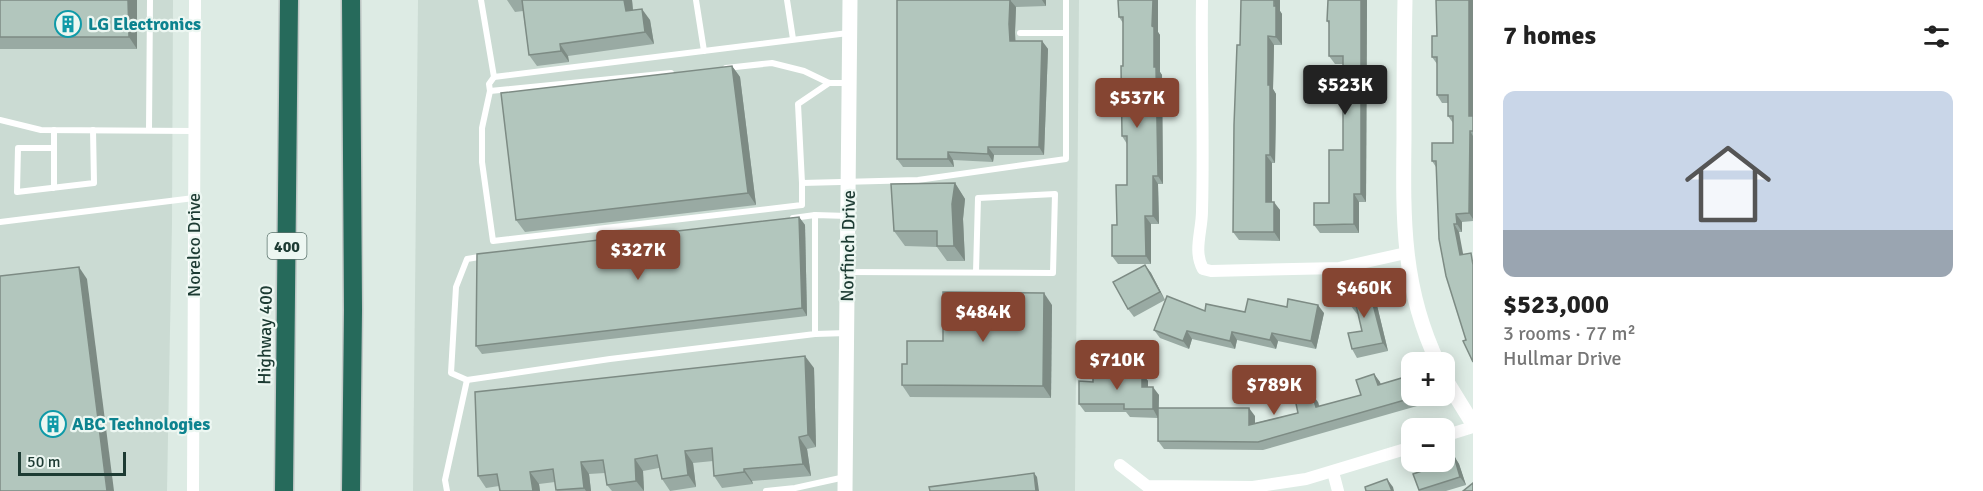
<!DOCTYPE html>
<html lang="en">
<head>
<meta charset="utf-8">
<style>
	:root { --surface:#fff; --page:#f6f6f6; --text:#222; --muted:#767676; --line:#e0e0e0; --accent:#854532 }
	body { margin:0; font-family:Signika,sans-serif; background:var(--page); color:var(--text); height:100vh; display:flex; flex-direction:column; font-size:22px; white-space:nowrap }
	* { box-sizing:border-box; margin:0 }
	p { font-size:20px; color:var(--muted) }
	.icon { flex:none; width:33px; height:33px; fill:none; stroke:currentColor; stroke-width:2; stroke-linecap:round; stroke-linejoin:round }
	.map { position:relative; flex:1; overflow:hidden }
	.side { display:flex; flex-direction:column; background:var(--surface); width:510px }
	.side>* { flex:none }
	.controls { position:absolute; left:1401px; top:352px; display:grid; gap:12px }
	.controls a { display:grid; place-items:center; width:54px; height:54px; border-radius:12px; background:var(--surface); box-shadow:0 3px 15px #0003; font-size:30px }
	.scale { position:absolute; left:18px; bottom:15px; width:108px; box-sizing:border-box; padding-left:6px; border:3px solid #1d3b33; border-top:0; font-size:16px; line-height:21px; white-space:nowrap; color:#1d3b33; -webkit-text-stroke:4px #edf7f2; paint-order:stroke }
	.price { position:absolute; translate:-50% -51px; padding:0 14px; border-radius:6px; background:var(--accent); color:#fff; font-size:20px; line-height:39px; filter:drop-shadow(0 2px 3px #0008) }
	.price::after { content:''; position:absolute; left:50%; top:36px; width:18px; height:14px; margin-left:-9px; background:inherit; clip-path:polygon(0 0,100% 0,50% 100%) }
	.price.active { background:#222; color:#fff }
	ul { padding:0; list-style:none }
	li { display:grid; align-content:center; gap:12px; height:318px; padding:0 30px }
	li+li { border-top:2px solid var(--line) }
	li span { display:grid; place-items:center; height:186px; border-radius:12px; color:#555 }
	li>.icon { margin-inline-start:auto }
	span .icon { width:108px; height:108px; fill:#fffc; stroke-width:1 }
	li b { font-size:26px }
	h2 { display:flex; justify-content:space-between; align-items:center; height:72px; padding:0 30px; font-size:26px }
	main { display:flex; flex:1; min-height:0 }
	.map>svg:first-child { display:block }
</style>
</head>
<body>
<main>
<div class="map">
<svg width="1473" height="491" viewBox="0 0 1473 491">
	<rect width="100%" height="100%" fill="#ddebe4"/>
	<g fill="#cbdbd3">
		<polygon points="0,0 173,0 172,224 167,491 0,491"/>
		<polygon points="418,0 1079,0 1075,491 413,491"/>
	</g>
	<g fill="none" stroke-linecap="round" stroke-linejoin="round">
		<defs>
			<g id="motorway">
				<polyline points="351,0 353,310 351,491"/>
				<polyline points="284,491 289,0"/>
			</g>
		</defs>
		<use href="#motorway" stroke="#c0c8c6" stroke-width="21"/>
		<g stroke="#fff" stroke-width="6">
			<polyline points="481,0 494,77 848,33"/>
			<polyline points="696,0 704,51"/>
			<polyline points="787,0 793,39"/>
			<polyline points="1020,33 1066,33"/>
			<polyline points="726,68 772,63 804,71 829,83 850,83"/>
			<polyline points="494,77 489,84 490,91 671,73"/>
			<polyline points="829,83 798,104 802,183 918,180 1066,159 1066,0"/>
			<polyline points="490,91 482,128 482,162 493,241 802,205 802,183"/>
			<polyline points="0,120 41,130 194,131"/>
			<polyline points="149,130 150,0"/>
			<polyline points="54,148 54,130"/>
			<polyline points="54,188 54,148 18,148 17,192 94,183 93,130"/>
			<polyline points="793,218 815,215"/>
			<polyline points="0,222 194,198"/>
			<polyline points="485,256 467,259 456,287 451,373 467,380 610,359 815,334 815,215 848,216"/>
			<polyline points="848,272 1053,273 1055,194 978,198 976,272"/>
			<polyline points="815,334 847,333"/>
			<polyline points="447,491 445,480 467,380"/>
			<polyline points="766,491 795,488 845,477"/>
		</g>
		<g stroke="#fff" stroke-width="12">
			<path d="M 1202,0 C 1201,70 1204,141 1202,211 C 1202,231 1193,251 1203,269 L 1211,271 L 1339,268 L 1406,253"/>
			<polyline points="1444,436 1473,427"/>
			<polyline points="1120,465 1147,486 1253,487 1306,479 1412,447"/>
			<polyline points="1333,472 1338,491"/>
			<polyline points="193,491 195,0"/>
		</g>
		<g stroke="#fff" stroke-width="15">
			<path d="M 1405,0 C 1404,46 1404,92 1404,138 C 1403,219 1402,288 1438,363"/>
			<polyline points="1444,377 1473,424"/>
			<polyline points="845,491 850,0"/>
		</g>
		<use href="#motorway" stroke="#266a5b" stroke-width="18"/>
	</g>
	<g fill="#99aaa3">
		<rect x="0" y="0" width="137" height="49"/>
		<polygon points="507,0 632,0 633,10 650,20 654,44 568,56 569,62 537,66 529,55 523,11 515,12"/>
		<polygon points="897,0 1046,0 1046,6 1016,7 1015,32 1015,41 1042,41 1048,49 1044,155 994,155 993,162 953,160 954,167 903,167 897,159"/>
		<polygon points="1118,0 1158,0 1158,32 1160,35 1160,72 1162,75 1163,184 1158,184 1159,224 1151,224 1151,264 1118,264 1112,256 1117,225 1127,185 1127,144 1122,136 1123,23 1119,17"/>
		<polygon points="1367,0 1366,202 1359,202 1359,233 1320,233 1314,225 1329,203 1343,150 1343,64 1335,64 1329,56 1329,24 1327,21"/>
		<polygon points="1473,0 1473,221 1462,222 1462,232 1459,232 1466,340 1436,167 1432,161 1453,143 1453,123 1448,116 1448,103 1442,103 1437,95 1437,64 1432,57 1437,36"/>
		<polygon points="1280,11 1282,14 1282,45 1274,45 1273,89 1276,94 1276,124 1275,163 1272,163 1272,202 1280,210 1280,241 1239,240 1233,232 1240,45"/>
		<polygon points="732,66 740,77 756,205 525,232 516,220"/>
		<polygon points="955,183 965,199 963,219 965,261 947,261 937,247 905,246 894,231"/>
		<polygon points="799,217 805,225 807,316 482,354 476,346"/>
		<polygon points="1145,265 1151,273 1165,300 1134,317 1128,309"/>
		<polygon points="1368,285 1374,293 1388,351 1357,358 1352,349 1362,331 1358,314 1357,314 1351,306"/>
		<polygon points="1052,305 1051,398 910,397 902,385 907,364 943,341"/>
		<polygon points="1287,307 1324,313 1316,349 1278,341 1276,349 1237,340 1235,349 1192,339 1189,349 1160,338 1154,330 1205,311 1245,312"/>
		<polygon points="814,368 816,447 807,449 811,476 752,481 753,484 722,488 714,476 713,461 693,463 696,487 670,491 662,479 659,468 643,471 644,491 612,491 607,485 605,473 589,474 591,491 557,491 555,482 539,484 540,491 500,491 499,486 486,488 478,476"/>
		<polygon points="1142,373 1148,381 1148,387 1159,395 1159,408 1255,416 1255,423 1298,413 1318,402 1319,407 1361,395 1374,374 1381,384 1405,377 1411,385 1412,396 1414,396 1417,406 1263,450 1164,449 1158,441 1158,418 1130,417 1126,412 1085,412 1079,404 1093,382"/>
		<polygon points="1454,456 1459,464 1466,485 1446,491 1419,491 1419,490 1440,465"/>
	</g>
	<g fill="#7d8b84">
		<polygon points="128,0 137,0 137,49 129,37"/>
		<polygon points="624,0 632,0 634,23 626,11"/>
		<polygon points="1010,0 1016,7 1015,32 1016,49 1010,41 1009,24"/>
		<polygon points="1042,0 1046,0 1046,6"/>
		<polygon points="1153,0 1158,0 1158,32 1160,35 1160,72 1162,75 1163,184 1158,176 1152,26"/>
		<polygon points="1274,0 1280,0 1280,11 1282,14 1282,45 1276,37"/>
		<polygon points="1361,0 1367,0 1366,202 1361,194"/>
		<polygon points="1469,0 1473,0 1473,121 1469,116"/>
		<polygon points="642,9 650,20 654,44 645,32"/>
		<polygon points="1268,36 1274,45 1273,89 1276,94 1275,163 1270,155 1268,85"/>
		<polygon points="1042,41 1048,49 1044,155 1039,147"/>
		<polygon points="560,44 568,56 569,62 561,51"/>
		<polygon points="732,66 740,77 756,205 748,193"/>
		<polygon points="1470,131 1473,136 1473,219 1469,213"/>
		<polygon points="988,147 994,155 993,162 988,154"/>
		<polygon points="948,152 953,160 954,167 948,159"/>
		<polygon points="1266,155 1272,163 1272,210 1266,202"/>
		<polygon points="1153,176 1158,184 1159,224 1153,216"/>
		<polygon points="955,183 965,199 963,219 965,261 954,246 952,204"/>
		<polygon points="1354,194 1359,202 1359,233 1354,224"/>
		<polygon points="1274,202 1280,210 1280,241 1274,232"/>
		<polygon points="1456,214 1462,222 1462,232 1457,224"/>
		<polygon points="1145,216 1151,224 1151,264 1146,256"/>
		<polygon points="799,217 805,225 807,316 802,308"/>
		<polygon points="1454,224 1459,232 1465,264 1460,255"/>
		<polygon points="1145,265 1151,273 1165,300 1160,292"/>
		<polygon points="79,267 87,279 114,491 107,491"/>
		<polygon points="1368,285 1374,293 1388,351 1383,343"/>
		<polygon points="1044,293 1052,305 1051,398 1043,386"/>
		<polygon points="1318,305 1324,313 1316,349 1311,341"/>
		<polygon points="1187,331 1192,339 1189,349 1183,341"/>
		<polygon points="1232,332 1237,340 1235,349 1230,341"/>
		<polygon points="1272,333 1278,341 1276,349 1270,340"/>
		<polygon points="805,356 814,368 816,447 808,435"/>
		<polygon points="1142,373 1148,381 1148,395 1142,387"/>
		<polygon points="1374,374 1380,382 1383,393 1378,385"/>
		<polygon points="1405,377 1411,385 1412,396 1414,396 1417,406 1412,398"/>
		<polygon points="1153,387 1159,395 1158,418 1153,409"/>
		<polygon points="1312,394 1318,402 1322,416 1316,407"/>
		<polygon points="1249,408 1255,416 1255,433 1249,425"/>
		<polygon points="799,437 807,449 811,476 803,464"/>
		<polygon points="685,451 693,463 696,487 688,475"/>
		<polygon points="1454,456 1459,464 1466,485 1460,477"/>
		<polygon points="635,459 643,471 644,491 636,481"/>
		<polygon points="581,462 589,474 591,491 586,491 584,488"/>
		<polygon points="744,469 752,481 753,484 744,472"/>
		<polygon points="530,472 539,484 540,491 533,491"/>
		<polygon points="1034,473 1037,477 1039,491 1036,491"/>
		<polygon points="1387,479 1393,487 1394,491 1392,491"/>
	</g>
	<g fill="#b2c6bd" stroke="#7d8b84" stroke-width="1.5">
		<polygon points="0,0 128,0 129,37 0,37"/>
		<polygon points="522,0 624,0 626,11 642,9 645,32 560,44 561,51 529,55"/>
		<polygon points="897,0 1010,0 1009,24 1010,41 1042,41 1039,147 988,147 988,154 948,152 948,159 897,159"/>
		<polygon points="1118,0 1153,0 1152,26 1154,27 1154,67 1156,67 1158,176 1153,176 1153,216 1145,216 1146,256 1112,256 1112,225 1117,225 1116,185 1127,185 1127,136 1122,136 1121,66 1123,66 1123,17 1119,17"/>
		<polygon points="1241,0 1274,0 1274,6 1276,6 1276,37 1268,36 1268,85 1270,85 1270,155 1266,155 1266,202 1274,202 1274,232 1233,232 1234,125 1237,45 1240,45"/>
		<polygon points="1328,0 1361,0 1361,194 1354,194 1354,224 1314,225 1314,203 1329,203 1329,150 1343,150 1343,56 1329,56 1329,21 1327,21"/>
		<polygon points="1436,0 1469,0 1469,116 1473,116 1473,131 1470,131 1469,213 1456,214 1457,224 1454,224 1460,255 1471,253 1473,265 1473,362 1463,341 1466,340 1446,276 1439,239 1436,161 1432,161 1432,143 1453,143 1453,116 1448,116 1448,95 1437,95 1437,57 1432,57 1432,36 1437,36"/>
		<polygon points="732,66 748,193 516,220 501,93"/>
		<polygon points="955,183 952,204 954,246 937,246 937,231 894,231 891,184"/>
		<polygon points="799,217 802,308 476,346 477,254"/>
		<polygon points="1145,265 1160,292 1128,309 1113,282"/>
		<polygon points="79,267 107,491 0,491 0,276"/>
		<polygon points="1368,285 1383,343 1352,349 1348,333 1362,331 1356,305 1351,306 1347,289"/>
		<polygon points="943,292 1044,293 1043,386 902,385 902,364 907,364 907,341 943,341"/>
		<polygon points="1167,296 1205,311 1206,304 1245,312 1248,299 1287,307 1288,299 1318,305 1311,341 1272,333 1270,340 1232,332 1230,341 1187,331 1183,341 1154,330"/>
		<polygon points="805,356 808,435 799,437 803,464 744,469 744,472 714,476 712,448 685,451 688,475 662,479 657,455 635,459 636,481 607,485 603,460 581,462 584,488 556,490 553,469 530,472 533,491 500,491 497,474 478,476 475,392"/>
		<polygon points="1142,373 1142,387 1153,387 1153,409 1124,409 1124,404 1079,404 1079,381 1093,382 1093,374"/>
		<polygon points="1374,374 1378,385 1405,377 1412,398 1258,442 1158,441 1158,408 1249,408 1249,425 1298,413 1295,399 1312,394 1316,407 1361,395 1356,380"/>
		<polygon points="1454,456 1460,477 1419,490 1413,474 1440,465 1439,462 1444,462 1444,459"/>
		<polygon points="1034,473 1036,491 930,491 929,487"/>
		<polygon points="1387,479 1392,491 1366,491 1365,487"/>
		<polygon points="1473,483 1473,491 1463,491"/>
	</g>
	<defs>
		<symbol id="building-ring" viewBox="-11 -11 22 22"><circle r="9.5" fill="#edf7f2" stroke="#0f9aa8" stroke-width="1.5"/><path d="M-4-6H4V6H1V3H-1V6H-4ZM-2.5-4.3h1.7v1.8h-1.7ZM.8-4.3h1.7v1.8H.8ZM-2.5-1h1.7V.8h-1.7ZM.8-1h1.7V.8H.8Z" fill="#0f9aa8"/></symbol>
	</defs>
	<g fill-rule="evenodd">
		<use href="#building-ring" x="53" y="9" width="30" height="30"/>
		<use href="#building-ring" x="38" y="409" width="30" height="30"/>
	</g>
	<g text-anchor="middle" stroke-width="4.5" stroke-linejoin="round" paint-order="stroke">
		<rect fill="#edf7f2" stroke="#5b736c" stroke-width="1.5" x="267.5" y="233" width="39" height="26" rx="4.5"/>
		<g font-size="16" font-weight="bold" fill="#1d3b33">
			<text x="287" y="252">400</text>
		</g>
		<g font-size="18" font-weight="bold" fill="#0d838f" stroke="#edf7f2" text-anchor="start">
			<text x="88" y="30">LG Electronics</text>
			<text x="72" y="430">ABC Technologies</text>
		</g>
		<g font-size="18" fill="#1d3b33" stroke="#edf7f2">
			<text transform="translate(194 245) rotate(-90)" y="6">Norelco Drive</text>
			<text transform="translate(848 246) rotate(-89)" y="6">Norfinch Drive</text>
			<text transform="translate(265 335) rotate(-89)" y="6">Highway 400</text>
		</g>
	</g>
</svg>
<div class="controls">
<a>+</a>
<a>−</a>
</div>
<div class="scale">50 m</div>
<b class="price active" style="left:1345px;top:116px">$523K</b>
<b class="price" style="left:1137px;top:129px">$537K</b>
<b class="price" style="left:638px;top:281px">$327K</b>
<b class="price" style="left:1364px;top:319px">$460K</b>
<b class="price" style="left:983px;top:343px">$484K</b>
<b class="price" style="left:1117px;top:391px">$710K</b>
<b class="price" style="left:1274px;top:416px">$789K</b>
</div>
<section class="side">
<h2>7 homes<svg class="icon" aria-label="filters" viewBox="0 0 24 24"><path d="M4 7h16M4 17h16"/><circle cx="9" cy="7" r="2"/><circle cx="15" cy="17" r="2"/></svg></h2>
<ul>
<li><span style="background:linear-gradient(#c9d6e8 75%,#9aa5b1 0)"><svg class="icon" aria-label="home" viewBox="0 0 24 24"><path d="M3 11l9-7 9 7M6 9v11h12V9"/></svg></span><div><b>$523,000</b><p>3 rooms · 77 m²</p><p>Hullmar Drive</p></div></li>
</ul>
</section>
</main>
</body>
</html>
